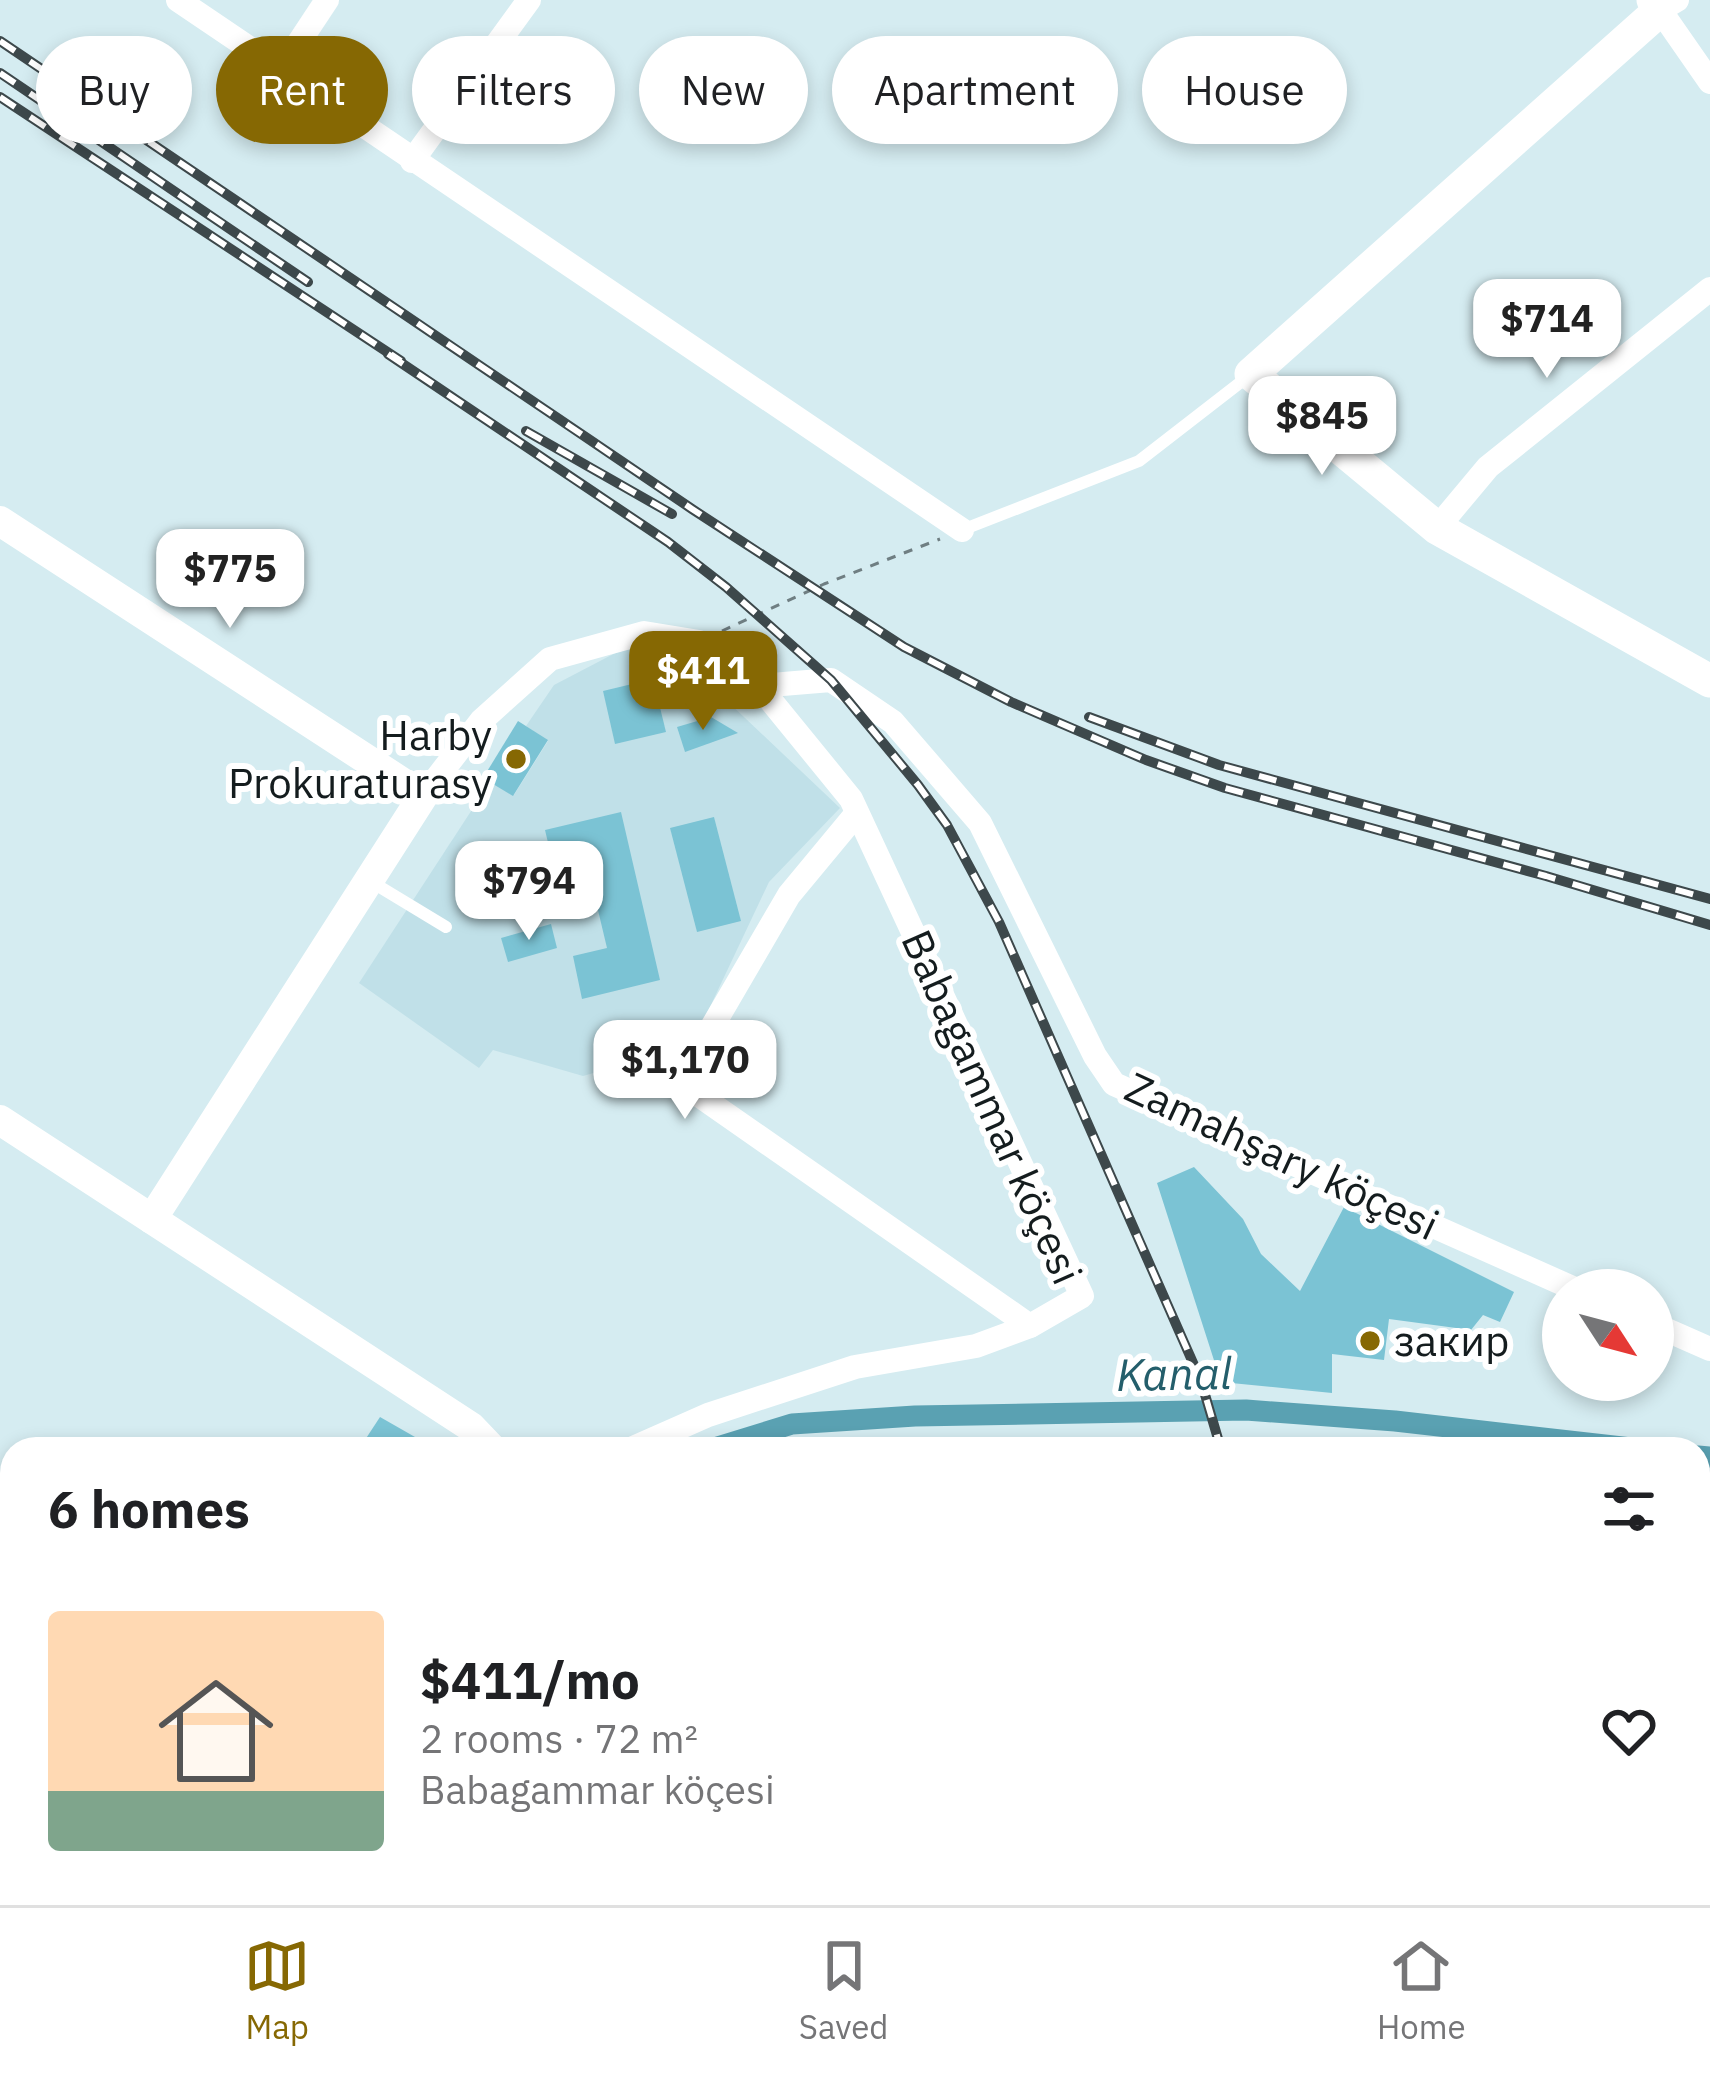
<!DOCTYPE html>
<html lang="en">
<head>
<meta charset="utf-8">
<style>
	:root { --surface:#fff; --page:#f2f2f2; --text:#202124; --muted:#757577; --line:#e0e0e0; --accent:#866803 }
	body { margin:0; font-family:"IBM Plex Sans",sans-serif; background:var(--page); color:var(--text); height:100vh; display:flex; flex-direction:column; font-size:45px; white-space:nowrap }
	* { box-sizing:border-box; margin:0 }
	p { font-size:39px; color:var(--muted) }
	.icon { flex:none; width:66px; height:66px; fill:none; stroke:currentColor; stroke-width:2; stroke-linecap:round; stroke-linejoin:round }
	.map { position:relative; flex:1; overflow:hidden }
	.drawer { position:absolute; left:0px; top:1437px; width:1710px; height:468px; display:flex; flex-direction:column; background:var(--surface); border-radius:36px 36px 0 0; box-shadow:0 6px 18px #0003 }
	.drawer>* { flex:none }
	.banner { position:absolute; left:36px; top:36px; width:1638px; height:108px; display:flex; gap:24px }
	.needle { width:78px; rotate:126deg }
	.buttons { position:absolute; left:1542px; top:1269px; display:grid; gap:24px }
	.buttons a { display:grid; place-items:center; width:132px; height:132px; border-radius:50%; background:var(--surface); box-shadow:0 6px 18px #0003; font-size:60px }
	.price { position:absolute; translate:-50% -102px; padding:0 27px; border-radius:24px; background:#fff; color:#222; font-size:39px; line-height:78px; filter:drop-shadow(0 3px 6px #0008) }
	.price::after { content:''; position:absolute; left:50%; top:72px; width:36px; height:27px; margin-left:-18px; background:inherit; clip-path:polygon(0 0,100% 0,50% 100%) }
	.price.on { background:var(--accent); color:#fff }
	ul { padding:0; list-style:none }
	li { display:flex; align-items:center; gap:36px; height:300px; padding:0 48px }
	li span { display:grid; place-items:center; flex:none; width:336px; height:240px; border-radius:12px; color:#555 }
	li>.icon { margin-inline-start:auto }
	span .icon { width:144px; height:144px; fill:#fffc; stroke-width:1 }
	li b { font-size:51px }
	h2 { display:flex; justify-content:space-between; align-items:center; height:144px; padding:0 48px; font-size:51px }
	.pill { padding:0 42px; border-radius:54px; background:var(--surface); box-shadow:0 6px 18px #0003; font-size:42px; line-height:108px }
	.pill.on { background:var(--accent); color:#fff }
	.tabs { display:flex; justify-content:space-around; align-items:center; height:168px; border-top:3px solid var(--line); background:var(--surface); font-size:33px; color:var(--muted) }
	.tabs a { display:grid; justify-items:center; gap:6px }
	.tabs .on { color:var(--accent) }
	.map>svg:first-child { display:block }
</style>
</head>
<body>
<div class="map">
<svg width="1710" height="1905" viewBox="0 0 1710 1905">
	<rect width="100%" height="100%" fill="#d5ecf1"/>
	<polygon fill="#c0e0e8" points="623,649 685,661 840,808 769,882 692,1045 583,1076 493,1050 479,1068 359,983 490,782 514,795 548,741 526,726 554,685"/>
	<polygon fill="#e4d4ad" points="796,1893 986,1893 988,1905 798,1905"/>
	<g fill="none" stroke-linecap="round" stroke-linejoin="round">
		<g stroke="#5aa1b2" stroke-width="21">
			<polyline points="711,1449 792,1424 915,1416 1246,1410 1395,1421 1640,1449"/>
			<polyline points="1698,1456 1710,1457"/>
			<polyline points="0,1729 12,1724"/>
		</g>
	</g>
	<g fill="#7bc3d4">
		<polygon points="653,679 666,732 615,744 603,691"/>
		<polygon points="711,717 738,733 685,752 677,727"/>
		<polygon points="518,721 548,740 513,796 483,778"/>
		<polygon points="621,812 660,980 582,999 573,956 607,948 587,864 555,872 545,830"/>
		<polygon points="714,817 741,921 697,932 670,828"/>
		<polygon points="551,924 557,948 508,962 501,938"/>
		<polygon points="1194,1167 1243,1219 1261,1254 1300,1291 1344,1207 1514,1292 1500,1322 1483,1315 1471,1330 1389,1319 1384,1360 1332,1354 1332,1393 1221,1382 1157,1183"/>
		<polygon points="380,1417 436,1449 359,1449"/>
	</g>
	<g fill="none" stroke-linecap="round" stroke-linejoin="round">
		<polyline stroke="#6f7e82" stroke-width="3" stroke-dasharray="9 9" stroke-linecap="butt" points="722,631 824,584 940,539"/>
		<g stroke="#fff" stroke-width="12">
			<polyline points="962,530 1139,461 1250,375"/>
			<polyline points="370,881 446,927"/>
		</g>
		<g stroke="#fff" stroke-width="24">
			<polyline points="178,0 962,530"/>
			<polyline points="1677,0 1660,10 1710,82"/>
			<polyline points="282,68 327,0"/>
			<polyline points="412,161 529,0"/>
			<polyline points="1437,528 1488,467 1710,289"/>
			<polyline points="759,686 831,680 893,722 980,823 1095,1056 1114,1084 1577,1290"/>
			<polyline points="423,796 481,721 550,659 644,633 699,642 759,686 851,799 1082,1296 1030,1326 976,1346 855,1367 708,1415 631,1449"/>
			<polyline points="857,813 789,895 680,1082 1030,1326"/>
			<polyline points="1653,1324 1710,1349"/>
			<polyline points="1698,1524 1710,1537"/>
			<polyline points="1698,1694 1710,1690"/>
			<polyline points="1441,1905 1465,1893"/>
		</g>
		<g stroke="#fff" stroke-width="30">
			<polyline points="0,521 423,796 152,1219"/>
			<polyline points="0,1120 471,1427 492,1449"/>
			<polyline points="655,1893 659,1905"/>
		</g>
		<polyline stroke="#fff" stroke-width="33" points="1653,0 1660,10 1251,374 1437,528 1710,681"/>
		<defs>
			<g id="rail">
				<polyline points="0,41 692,509 904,647 1011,702 1146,760 1225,788 1546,876 1710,925"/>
				<polyline points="0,73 308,282"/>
				<polyline points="0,97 401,361"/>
				<polyline points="388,354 668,542 726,587 831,680 918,785 947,825 999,922 1201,1381 1221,1449"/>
				<polyline points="526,431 672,514"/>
				<polyline points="1089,717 1219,765 1710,899"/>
				<polyline points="1260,1905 1261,1893"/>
			</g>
		</defs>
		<use href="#rail" stroke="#3d484b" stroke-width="10"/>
		<use href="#rail" stroke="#fff" stroke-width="6" stroke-dasharray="18" stroke-linecap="butt"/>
	</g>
	<g fill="#866803" stroke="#fff" stroke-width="4.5">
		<circle cx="516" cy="759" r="12"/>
		<circle cx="1370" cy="1341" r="12"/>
	</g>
	<g text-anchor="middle" stroke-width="12" stroke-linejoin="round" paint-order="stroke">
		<g font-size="42" fill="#141c1e" stroke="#fff" text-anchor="end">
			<text x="492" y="750">Harby<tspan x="492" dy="48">Prokuraturasy</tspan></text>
			<text x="1394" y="1356" text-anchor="start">закир</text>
		</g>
		<g font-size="42" fill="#141c1e" stroke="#fff">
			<text transform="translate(992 1107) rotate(66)" y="15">Babagammar köçesi</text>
			<text transform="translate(1282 1156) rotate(25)" y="15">Zamahşary köçesi</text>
		</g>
		<g font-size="45" font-style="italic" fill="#245e6b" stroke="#fff">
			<text transform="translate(1174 1374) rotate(-1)" y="16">Kanal</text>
		</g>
	</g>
</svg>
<div class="buttons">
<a><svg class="needle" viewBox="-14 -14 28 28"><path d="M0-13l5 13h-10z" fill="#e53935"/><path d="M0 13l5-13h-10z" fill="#757577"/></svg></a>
</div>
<b class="price" style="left:1547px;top:381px">$714</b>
<b class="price" style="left:1322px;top:478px">$845</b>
<b class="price" style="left:230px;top:631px">$775</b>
<b class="price on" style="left:703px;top:733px">$411</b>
<b class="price" style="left:529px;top:943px">$794</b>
<b class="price" style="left:685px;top:1122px">$1,170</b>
<div class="banner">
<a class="pill">Buy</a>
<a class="pill on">Rent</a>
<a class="pill">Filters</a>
<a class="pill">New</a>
<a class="pill">Apartment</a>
<a class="pill">House</a>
</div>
<section class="drawer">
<h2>6 homes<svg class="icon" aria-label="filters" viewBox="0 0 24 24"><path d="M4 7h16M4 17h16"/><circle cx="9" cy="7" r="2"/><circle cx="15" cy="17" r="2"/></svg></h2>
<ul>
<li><span style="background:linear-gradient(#ffd9b3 75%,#7fa58c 0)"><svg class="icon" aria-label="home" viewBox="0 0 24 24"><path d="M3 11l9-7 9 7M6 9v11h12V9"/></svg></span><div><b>$411/mo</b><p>2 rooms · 72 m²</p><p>Babagammar köçesi</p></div><svg class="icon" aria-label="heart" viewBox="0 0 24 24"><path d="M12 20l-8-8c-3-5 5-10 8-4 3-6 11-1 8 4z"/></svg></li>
</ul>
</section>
</div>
<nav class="tabs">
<a class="on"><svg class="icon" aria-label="map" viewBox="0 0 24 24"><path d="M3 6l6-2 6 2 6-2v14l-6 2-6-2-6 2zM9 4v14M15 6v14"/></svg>Map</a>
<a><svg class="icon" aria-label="saved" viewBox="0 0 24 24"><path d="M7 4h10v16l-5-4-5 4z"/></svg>Saved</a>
<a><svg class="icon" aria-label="home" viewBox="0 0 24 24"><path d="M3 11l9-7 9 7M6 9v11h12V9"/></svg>Home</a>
</nav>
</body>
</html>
